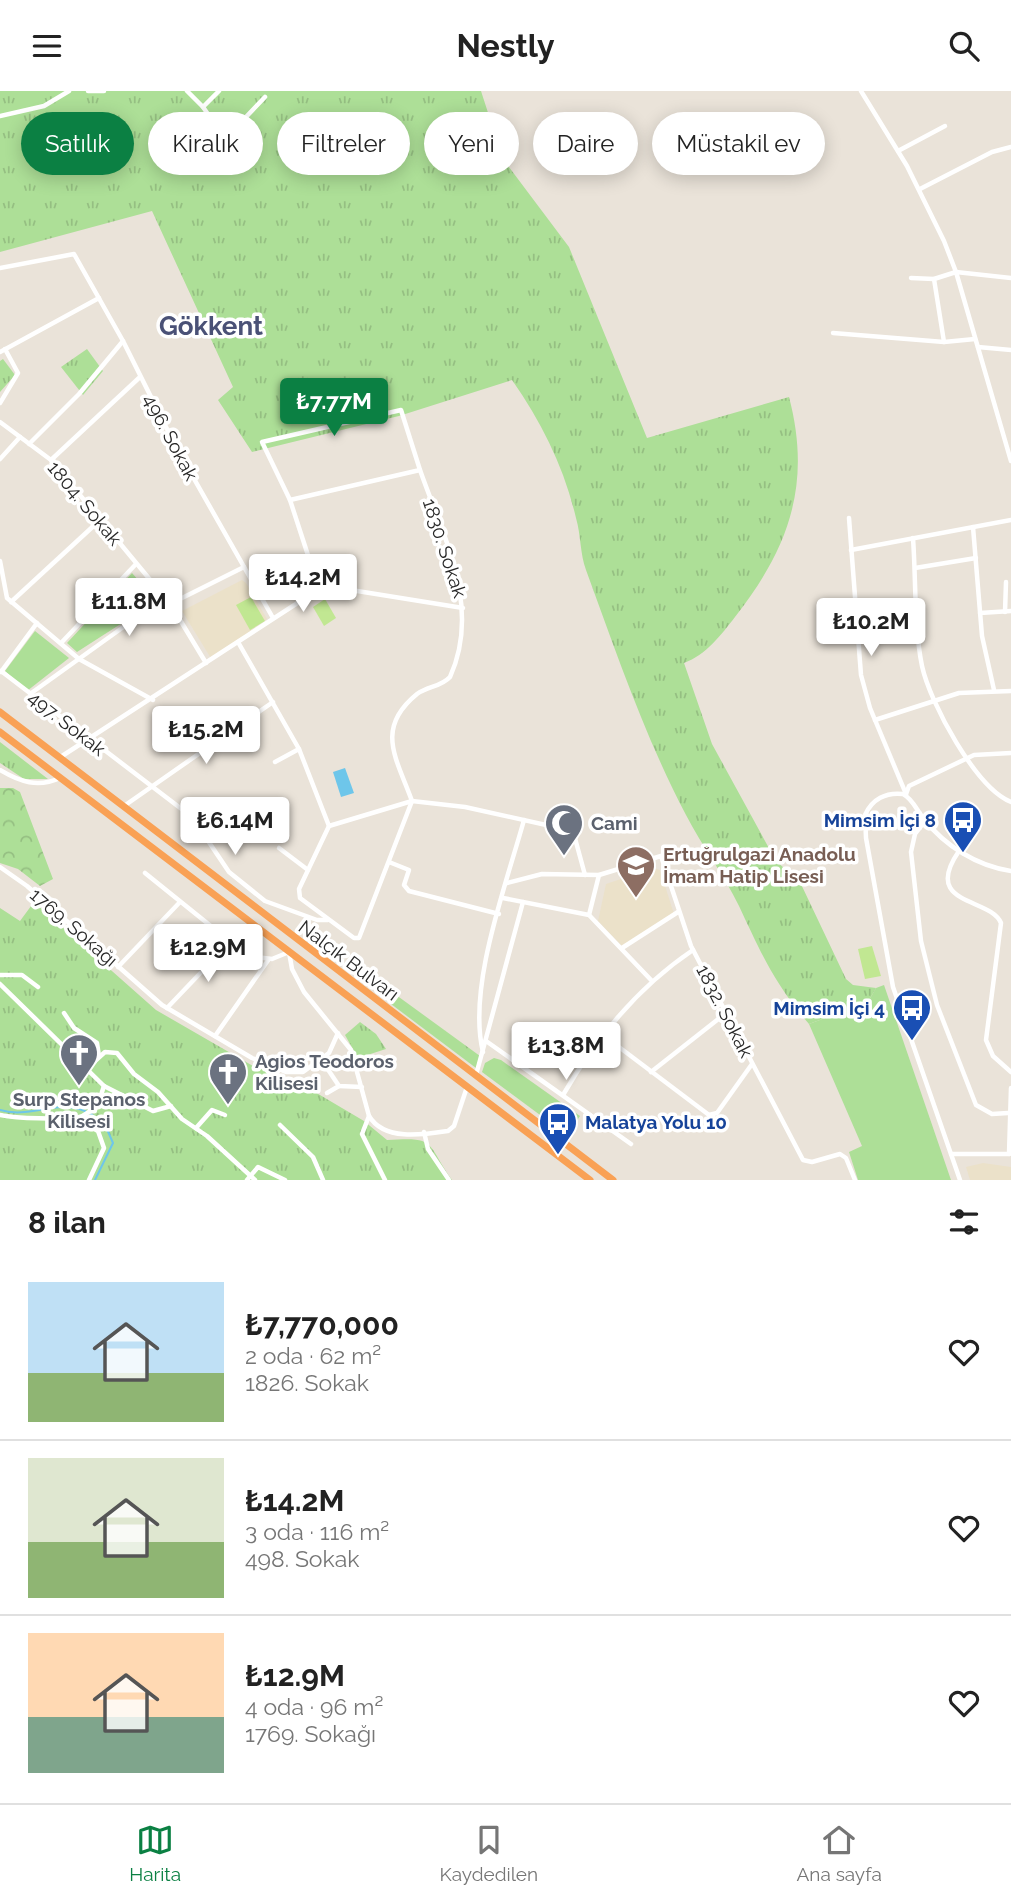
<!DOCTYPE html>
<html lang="tr">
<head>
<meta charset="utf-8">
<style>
	:root { --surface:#fff; --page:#f6f6f6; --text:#222; --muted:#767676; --line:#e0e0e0; --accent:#0b8043 }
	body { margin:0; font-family:Raleway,sans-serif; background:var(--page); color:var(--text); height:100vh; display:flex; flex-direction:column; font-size:26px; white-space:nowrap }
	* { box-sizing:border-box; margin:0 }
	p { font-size:23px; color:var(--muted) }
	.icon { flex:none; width:38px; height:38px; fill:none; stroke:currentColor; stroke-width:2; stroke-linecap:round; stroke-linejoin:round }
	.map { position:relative; height:1089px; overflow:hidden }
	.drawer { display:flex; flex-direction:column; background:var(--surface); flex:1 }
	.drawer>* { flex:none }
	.hud { position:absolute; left:21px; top:21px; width:970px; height:63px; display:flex; gap:14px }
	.price { position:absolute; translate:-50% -60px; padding:0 16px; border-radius:7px; background:#fff; color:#222; font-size:23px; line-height:46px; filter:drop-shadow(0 2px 4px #0008) }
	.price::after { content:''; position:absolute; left:50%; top:42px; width:21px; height:16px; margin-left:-10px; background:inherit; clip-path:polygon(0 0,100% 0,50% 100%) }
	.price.active { background:var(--accent); color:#fff }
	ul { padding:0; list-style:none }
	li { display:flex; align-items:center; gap:21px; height:175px; padding:0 28px }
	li+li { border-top:2px solid var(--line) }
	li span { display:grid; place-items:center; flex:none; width:196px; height:140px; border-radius:0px; color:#555 }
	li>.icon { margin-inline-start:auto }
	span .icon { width:84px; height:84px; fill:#fffc; stroke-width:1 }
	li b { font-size:30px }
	h2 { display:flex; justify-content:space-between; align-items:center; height:84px; padding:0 28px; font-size:30px }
	.pill { padding:0 24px; border-radius:32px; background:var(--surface); box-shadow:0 4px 18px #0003; font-size:24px; line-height:63px }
	.pill.active { background:var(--accent); color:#fff }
	header { display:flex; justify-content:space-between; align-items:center; height:91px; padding:0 28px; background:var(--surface); font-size:32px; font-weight:700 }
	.tab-bar { display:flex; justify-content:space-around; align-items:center; height:98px; border-top:2px solid var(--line); background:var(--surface); font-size:19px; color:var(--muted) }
	.tab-bar a { display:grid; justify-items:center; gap:4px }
	.tab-bar .active { color:var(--accent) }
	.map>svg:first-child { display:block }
</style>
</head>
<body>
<header><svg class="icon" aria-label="menu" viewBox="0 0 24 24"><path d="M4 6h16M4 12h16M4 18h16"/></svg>Nestly<svg class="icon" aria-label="search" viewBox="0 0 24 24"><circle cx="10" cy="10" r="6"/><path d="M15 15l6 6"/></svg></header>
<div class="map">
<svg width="1011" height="1089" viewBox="0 0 1011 1089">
	<defs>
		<pattern id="grass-tufts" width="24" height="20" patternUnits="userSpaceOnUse" patternTransform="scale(1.75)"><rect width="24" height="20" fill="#addf97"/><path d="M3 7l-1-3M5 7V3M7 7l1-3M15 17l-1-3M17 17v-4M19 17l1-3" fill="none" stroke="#95bf82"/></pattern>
		<pattern id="forest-crowns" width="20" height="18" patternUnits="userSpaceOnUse" patternTransform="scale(1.75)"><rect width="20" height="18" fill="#addf97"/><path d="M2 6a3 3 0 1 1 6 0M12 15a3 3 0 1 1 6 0" fill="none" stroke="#95bf82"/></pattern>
	</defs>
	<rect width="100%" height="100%" fill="#eae3d9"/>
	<g fill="#ebe1c9">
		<polygon points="242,489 246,492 267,528 212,569 182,520"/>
		<polygon points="653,777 660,779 674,823 623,856 598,830 606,793"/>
		<polygon points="983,1072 1011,1076 1011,1089 970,1089 966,1076"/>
	</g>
	<g fill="url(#grass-tufts)">
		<path d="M 0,0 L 481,0 L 503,68 L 569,156 L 647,347 L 789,306 C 812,393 789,457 735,526 C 721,544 706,564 684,572 L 712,653 L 776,770 L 800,791 L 846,888 L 853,894 L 876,897 L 868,911 L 809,933 C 774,892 761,862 739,815 C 724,784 702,755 686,724 C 645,646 616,561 586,479 C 580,463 581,444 576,427 C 564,376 542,332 512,289 L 399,325 L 252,361 L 218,309 L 233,296 L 152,120 L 0,161 Z"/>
		<polygon points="87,258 103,280 83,304 61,276"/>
		<polygon points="3,268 15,284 0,301 0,270"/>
		<polygon points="0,651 48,688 24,688 0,672"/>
		<path d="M 34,811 L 156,919 L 253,975 L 298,991 L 364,1030 L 387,1049 C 437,1046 425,1050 452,1089 L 0,1089 L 0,817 L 20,830 Z"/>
		<polygon points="392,901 480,965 476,977 387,910"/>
		<polygon points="360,931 376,943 386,958 358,967 345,944"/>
	</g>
	<polygon fill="url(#forest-crowns)" points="0,697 13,697 20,701 53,788 40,795 18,778 0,772"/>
	<g fill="#addf97">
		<polygon points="132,482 160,514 119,534 77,561 67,552"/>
		<polygon points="35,540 69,567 27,600 5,580"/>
		<polygon points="884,894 951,1089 858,1089 849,1061 862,1055 809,933 868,911 876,897"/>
		<polygon points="494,967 501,969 580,1025 567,1044 482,981 485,972"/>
	</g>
	<g fill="#c1e792">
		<polygon points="251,506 265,530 250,539 236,514"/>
		<polygon points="325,508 336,527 324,535 313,516"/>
		<polygon points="872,855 881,885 865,888 858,858"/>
	</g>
	<polygon fill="#6ec6ea" points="345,677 354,702 341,706 333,681"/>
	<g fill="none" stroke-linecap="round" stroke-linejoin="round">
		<g stroke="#6ec6ea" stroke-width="2">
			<path d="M 0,1019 C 30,1028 56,1008 85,1020"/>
			<polyline points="90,1022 106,1036 113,1052 95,1089"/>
		</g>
		<g stroke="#fff" stroke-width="4.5">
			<polyline points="88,0 104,0"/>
			<polyline points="187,0 203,16 225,48 265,6"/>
			<polyline points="861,0 907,75 944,150 956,181 1011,370"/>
			<polyline points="203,16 219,0"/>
			<polyline points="0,25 44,15 69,0"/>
			<polyline points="898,60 945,35"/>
			<polyline points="920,98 992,61 1011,56"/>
			<polyline points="0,177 74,163 123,250 176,356 273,527"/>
			<polyline points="911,187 934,188 956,181 1011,187"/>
			<polyline points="934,188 944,251"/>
			<polyline points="833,242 944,251 975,248"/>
			<polyline points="978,256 1011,259"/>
			<polyline points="0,261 99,207"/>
			<polyline points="0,312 18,282 5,258"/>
			<polygon points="401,319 420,379 290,409 262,351"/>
			<polyline points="0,331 51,369 171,514 206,572"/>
			<polyline points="29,353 79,303 123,250"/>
			<polyline points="0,368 20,346"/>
			<polyline points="51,369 140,286"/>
			<polyline points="290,409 319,498"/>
			<polyline points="849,427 861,584 870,617 906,703"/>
			<polyline points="973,436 982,545 994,599"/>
			<path d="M 913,447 C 916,488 914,536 922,575 C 930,612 976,697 1011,711"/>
			<polyline points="851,459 1011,429"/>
			<polyline points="0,470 7,507 79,568 153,609"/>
			<polyline points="915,477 976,467"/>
			<polyline points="11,511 100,429"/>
			<polyline points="1005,521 1006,491"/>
			<polyline points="980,522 1011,520"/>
			<polyline points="855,523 918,510"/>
			<path d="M 238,551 L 299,658 L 329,735 L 299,798 L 300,807 L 354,847 L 359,847 L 412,710 C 397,668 374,638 417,603 C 428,595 441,596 450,586 C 482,516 443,445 420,379"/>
			<polyline points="61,552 136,473"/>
			<polyline points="1,580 192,726 229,781 265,810 317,829 328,829"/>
			<polyline points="1,581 37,532"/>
			<polyline points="30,603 122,537 244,476"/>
			<polyline points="875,629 959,602 1011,600"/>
			<polyline points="59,667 319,498 351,499 463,517"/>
			<polyline points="275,671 299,658"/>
			<path d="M 0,679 C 20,691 38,697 60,687"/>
			<polyline points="906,703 909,695 974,664 1011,662"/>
			<polyline points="124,715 273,611"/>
			<polyline points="925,730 915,743 911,761 921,850 937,914 976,1014 992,1023 1008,1022"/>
			<polyline points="329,735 412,710 465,716 573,740 585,784"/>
			<polyline points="279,757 308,779"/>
			<path d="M 959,760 C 921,815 990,806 1001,832 L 986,949 L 993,965 L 1011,981"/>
			<polyline points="389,771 409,779 404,794 409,800 499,823"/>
			<polyline points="0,776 27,795 162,914 252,967 286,981 303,981 329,962 338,942"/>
			<polyline points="145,782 248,865 272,868 289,861 292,878 304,901 351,959 369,1025 362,1043 385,1089"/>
			<polyline points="507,792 542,783 599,784 661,765 691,855 803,1069 812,1071 840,1063 846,1067 855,1089"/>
			<polyline points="503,807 589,824 652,890"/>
			<polyline points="589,824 599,784"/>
			<polyline points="622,857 678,821"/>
			<polyline points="118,876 180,811"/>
			<polyline points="0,884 22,884 38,896"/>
			<polyline points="0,893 104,995 153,1020 171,1015"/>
			<polyline points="167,917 230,851"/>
			<polyline points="64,922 74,937 97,952 99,965"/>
			<polyline points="603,944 709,1024 717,1022 752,973"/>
			<polyline points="215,945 269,868"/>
			<polyline points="486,950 631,1053"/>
			<path d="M 483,961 C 467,897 506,794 524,729"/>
			<polyline points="321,968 339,995 362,996"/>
			<polyline points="85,979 105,961 117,962 134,983 158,1001 182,1028 207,1045 255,1089"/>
			<polyline points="651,981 726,922"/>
			<polyline points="476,984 523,811"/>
			<polyline points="327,1002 339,995"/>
			<path d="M 563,1004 C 596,947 638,896 693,859"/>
			<path d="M 0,1024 C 35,1032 66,1020 98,1040 L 104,1057 L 89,1089"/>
			<path d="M 369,1025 C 384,1050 422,1044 448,1040 L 454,1035 L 467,996"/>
			<polyline points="76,1029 97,1016 104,995"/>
			<polyline points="280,1034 313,1066 323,1089"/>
			<polyline points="196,1037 212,1019 225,1024"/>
			<polyline points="424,1041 428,1058 449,1089"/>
			<polyline points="951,1063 1009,1063"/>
			<polyline points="1009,1063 1011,997"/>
			<polyline points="247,1089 258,1076 285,1089"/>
			<path d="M 960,1089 L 893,896 L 866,747 L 865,724 C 872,708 886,701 903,703 C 913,708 917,720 924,728 C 945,755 977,775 1011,780"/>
		</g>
		<g stroke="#f9a155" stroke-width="7">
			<polyline points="0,621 613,1089"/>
			<polyline points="0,641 590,1089"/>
		</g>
	</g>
	<defs>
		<symbol id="bus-pin" viewBox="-11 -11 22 30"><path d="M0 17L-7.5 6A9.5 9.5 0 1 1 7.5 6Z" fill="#1a4fb4" stroke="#fff"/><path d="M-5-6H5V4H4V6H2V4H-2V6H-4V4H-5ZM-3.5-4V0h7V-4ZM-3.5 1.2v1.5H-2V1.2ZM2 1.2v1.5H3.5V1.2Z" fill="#fff"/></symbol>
		<symbol id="mosque-pin" viewBox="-11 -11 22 30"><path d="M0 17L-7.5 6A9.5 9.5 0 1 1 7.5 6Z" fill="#6b7280" stroke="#fff"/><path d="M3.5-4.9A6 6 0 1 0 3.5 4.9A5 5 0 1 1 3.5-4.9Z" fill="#fff"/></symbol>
		<symbol id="school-pin" viewBox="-11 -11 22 30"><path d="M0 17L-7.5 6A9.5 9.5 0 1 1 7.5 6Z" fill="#8d6e63" stroke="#fff"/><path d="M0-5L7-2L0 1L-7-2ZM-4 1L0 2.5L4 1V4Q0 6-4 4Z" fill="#fff"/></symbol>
		<symbol id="church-pin" viewBox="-11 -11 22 30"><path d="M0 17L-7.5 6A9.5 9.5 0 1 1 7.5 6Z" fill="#6b7280" stroke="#fff"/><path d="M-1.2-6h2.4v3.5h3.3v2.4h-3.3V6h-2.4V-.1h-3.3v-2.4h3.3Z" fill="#fff"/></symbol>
	</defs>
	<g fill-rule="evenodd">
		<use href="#bus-pin" x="941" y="707" width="44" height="60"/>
		<use href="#mosque-pin" x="542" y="710" width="44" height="60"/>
		<use href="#school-pin" x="614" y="752" width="44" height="60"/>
		<use href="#bus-pin" x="890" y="895" width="44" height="60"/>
		<use href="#church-pin" x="57" y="940" width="44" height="60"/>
		<use href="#church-pin" x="206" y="959" width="44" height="60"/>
		<use href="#bus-pin" x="536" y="1009" width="44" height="60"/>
	</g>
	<g text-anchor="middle" stroke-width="7" stroke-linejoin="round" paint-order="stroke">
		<g font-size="19" fill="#282828" stroke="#fff">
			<text transform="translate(171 346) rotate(62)" y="7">496. Sokak</text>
			<text transform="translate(85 412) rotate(50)" y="7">1804. Sokak</text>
			<text transform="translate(445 457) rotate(72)" y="7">1830. Sokak</text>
			<text transform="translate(67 632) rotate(38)" y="7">497. Sokak</text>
			<text transform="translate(74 836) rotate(41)" y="7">1769. Sokağı</text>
			<text transform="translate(349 869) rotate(37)" y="7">Nalçık Bulvarı</text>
			<text transform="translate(725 920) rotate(63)" y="7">1832. Sokak</text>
		</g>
		<g font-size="19" font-weight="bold" fill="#164399" stroke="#fff" text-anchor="end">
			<text x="936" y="736">Mimsim İçi 8</text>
			<text x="885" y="924">Mimsim İçi 4</text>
			<text x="585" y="1038" text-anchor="start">Malatya Yolu 10</text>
		</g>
		<g font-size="19" font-weight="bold" fill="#5b616d" stroke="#fff" text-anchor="start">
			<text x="591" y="739">Cami</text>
			<text x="255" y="977">Agios Teodoros<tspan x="255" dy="22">Kilisesi</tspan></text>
			<text x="79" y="1015" text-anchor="middle">Surp Stepanos<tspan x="79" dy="22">Kilisesi</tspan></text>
		</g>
		<g font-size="19" font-weight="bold" fill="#785e54" stroke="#fff" text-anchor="start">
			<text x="663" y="770">Ertuğrulgazi Anadolu<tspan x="663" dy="22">İmam Hatip Lisesi</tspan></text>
		</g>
		<g font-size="26" font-weight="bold" fill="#4a5176" stroke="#fff">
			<text x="211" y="244">Gökkent</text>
		</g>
	</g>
</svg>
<b class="price active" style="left:334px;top:347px">₺7.77M</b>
<b class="price" style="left:303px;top:523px">₺14.2M</b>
<b class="price" style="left:129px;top:547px">₺11.8M</b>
<b class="price" style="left:871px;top:567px">₺10.2M</b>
<b class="price" style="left:206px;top:675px">₺15.2M</b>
<b class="price" style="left:235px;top:766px">₺6.14M</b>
<b class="price" style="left:208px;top:893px">₺12.9M</b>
<b class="price" style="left:566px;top:991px">₺13.8M</b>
<div class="hud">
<a class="pill active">Satılık</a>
<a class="pill">Kiralık</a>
<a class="pill">Filtreler</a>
<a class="pill">Yeni</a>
<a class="pill">Daire</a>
<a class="pill">Müstakil ev</a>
</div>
</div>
<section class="drawer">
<h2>8 ilan<svg class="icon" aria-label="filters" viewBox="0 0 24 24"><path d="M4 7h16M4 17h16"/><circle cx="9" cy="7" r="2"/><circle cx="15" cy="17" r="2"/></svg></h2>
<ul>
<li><span style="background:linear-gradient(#bfe0f5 65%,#8fb573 0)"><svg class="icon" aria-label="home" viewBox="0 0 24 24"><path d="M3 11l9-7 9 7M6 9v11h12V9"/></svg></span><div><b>₺7,770,000</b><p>2 oda · 62 m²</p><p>1826. Sokak</p></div><svg class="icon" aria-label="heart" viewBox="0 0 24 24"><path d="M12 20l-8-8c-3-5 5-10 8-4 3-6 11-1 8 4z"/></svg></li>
<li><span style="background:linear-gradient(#dfe7d0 60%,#8fb573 0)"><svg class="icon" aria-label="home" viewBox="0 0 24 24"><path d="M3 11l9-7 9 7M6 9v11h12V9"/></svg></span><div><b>₺14.2M</b><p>3 oda · 116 m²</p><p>498. Sokak</p></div><svg class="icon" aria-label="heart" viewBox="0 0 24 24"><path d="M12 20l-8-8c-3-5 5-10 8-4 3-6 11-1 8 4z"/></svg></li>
<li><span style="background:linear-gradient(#ffd9b3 60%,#7fa58c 0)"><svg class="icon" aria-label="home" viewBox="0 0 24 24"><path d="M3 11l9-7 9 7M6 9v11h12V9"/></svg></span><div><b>₺12.9M</b><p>4 oda · 96 m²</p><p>1769. Sokağı</p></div><svg class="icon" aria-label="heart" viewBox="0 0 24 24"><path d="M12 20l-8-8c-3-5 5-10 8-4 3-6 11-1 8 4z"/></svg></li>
</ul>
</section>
<nav class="tab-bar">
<a class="active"><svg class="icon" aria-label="map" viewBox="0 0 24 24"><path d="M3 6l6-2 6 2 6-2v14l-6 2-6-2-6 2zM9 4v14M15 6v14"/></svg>Harita</a>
<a><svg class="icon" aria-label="saved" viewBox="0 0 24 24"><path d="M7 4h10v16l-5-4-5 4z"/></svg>Kaydedilen</a>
<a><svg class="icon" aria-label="home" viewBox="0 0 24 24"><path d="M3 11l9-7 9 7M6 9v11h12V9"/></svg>Ana sayfa</a>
</nav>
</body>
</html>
